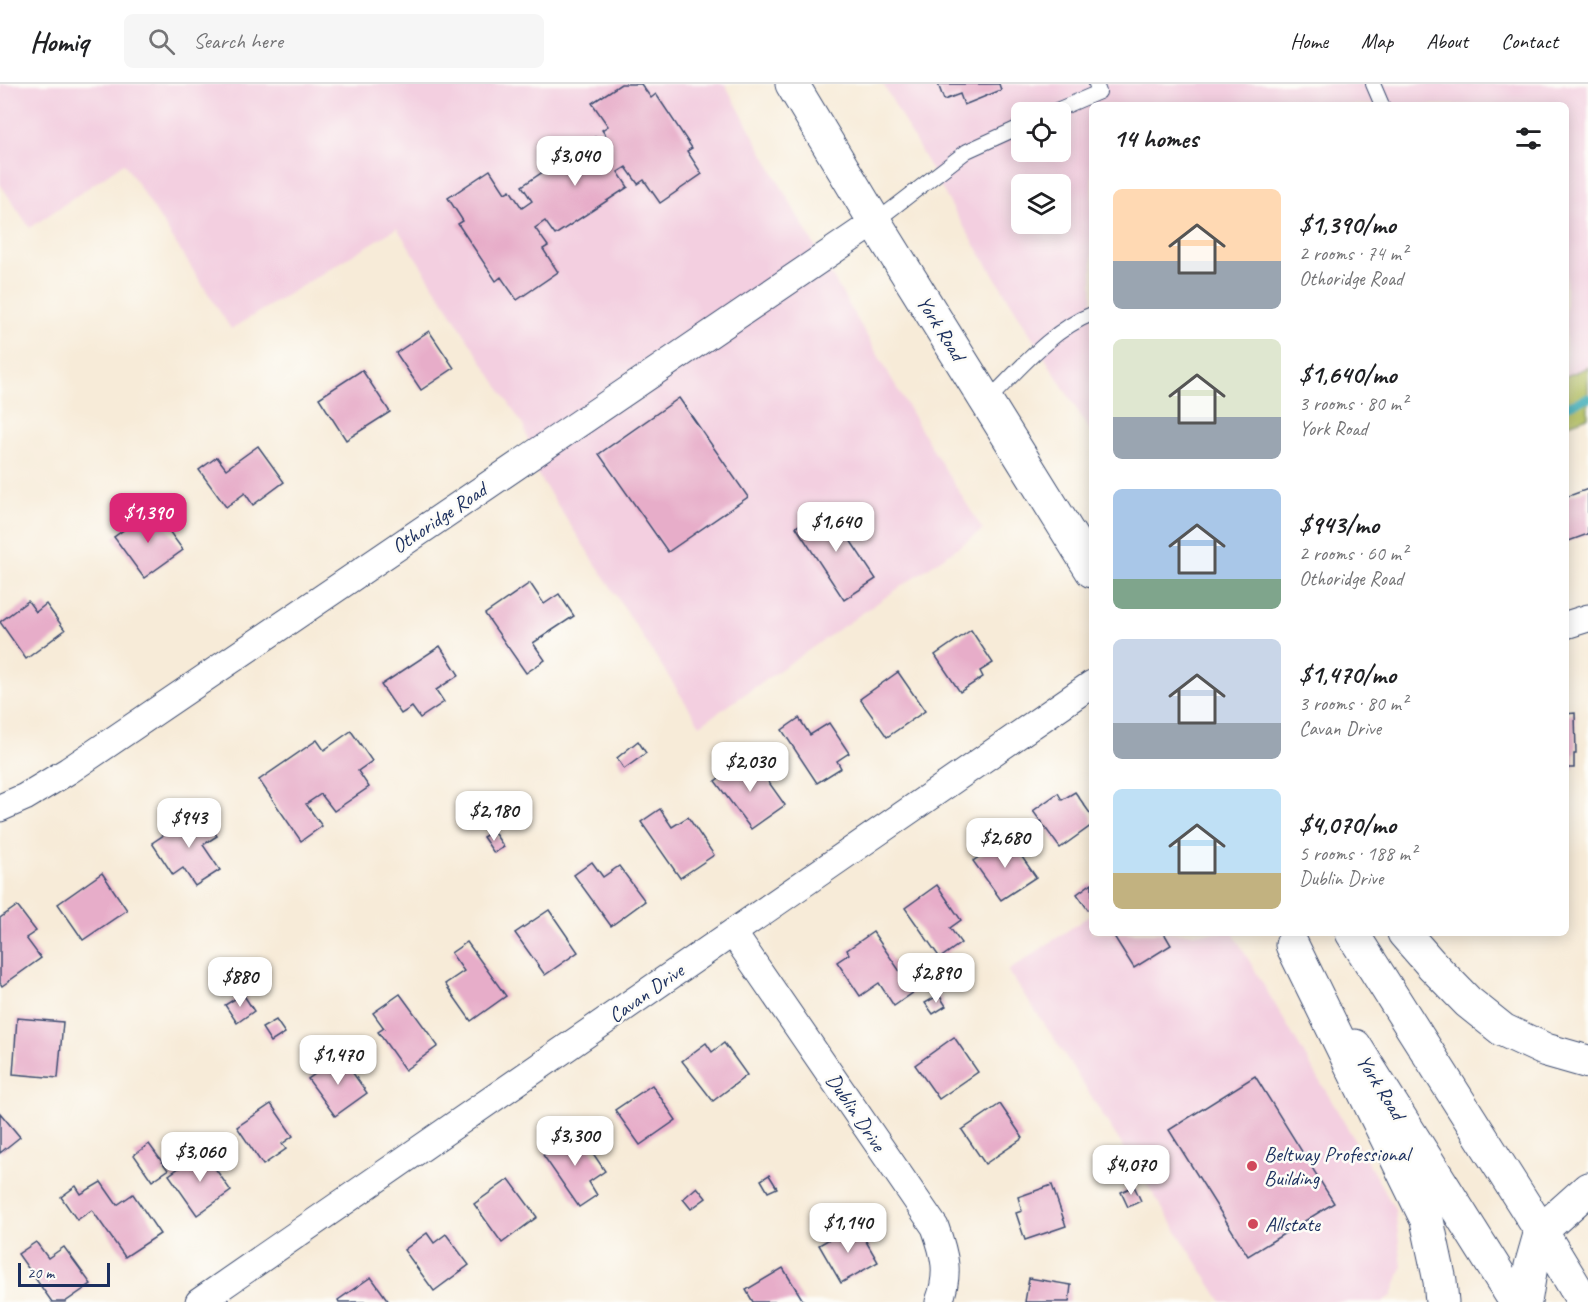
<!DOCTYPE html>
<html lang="en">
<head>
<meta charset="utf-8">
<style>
	:root { --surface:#fff; --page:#f6f6f6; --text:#202124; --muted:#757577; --line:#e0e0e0; --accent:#db2777 }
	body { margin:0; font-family:Caveat,sans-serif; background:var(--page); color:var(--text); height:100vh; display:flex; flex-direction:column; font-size:22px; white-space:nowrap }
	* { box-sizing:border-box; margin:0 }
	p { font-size:20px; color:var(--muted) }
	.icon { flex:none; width:33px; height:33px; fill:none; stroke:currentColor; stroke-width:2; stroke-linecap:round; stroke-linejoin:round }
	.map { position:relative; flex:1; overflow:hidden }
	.sheet { position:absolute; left:1089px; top:18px; width:480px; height:834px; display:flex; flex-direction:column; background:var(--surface); border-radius:9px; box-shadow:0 3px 15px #0003 }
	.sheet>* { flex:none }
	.fabs { position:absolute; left:1011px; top:18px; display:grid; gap:12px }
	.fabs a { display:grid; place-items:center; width:60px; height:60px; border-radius:9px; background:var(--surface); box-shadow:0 3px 15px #0003; font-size:30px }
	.scale { position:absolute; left:18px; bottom:15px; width:92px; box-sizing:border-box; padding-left:6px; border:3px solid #1b2f5e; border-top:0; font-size:16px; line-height:21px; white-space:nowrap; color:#1b2f5e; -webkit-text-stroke:4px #fdfcf7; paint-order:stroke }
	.price { position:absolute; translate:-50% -51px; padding:0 14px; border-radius:12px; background:#fff; color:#222; font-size:20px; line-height:39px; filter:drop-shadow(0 2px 3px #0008) }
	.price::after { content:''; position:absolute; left:50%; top:36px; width:18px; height:14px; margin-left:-9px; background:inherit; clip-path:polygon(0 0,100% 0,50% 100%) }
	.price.selected { background:var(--accent); color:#fff }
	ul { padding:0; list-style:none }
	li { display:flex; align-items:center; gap:18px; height:150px; padding:0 24px }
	li span { display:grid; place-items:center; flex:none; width:168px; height:120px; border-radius:9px; color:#555 }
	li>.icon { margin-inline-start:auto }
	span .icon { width:72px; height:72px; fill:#fffc; stroke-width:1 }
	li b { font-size:26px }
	h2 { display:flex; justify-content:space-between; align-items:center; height:72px; padding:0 24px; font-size:26px }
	header { display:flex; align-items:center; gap:36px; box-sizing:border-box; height:84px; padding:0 30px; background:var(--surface); border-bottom:2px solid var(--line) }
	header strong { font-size:28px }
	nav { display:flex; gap:33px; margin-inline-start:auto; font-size:21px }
	.search { width:420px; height:54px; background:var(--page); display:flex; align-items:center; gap:15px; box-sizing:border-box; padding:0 21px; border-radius:9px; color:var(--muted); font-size:22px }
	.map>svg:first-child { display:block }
</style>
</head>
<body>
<header>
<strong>Homiq</strong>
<div class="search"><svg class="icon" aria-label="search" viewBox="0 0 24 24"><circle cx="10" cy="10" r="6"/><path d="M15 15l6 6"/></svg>Search here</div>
<nav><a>Home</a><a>Map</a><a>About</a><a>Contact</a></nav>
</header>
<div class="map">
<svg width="1588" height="1218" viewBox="0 0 1588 1218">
	<rect width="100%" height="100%" fill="#fdfcf7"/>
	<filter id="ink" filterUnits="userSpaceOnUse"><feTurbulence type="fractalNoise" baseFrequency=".0167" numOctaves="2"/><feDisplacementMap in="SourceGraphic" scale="12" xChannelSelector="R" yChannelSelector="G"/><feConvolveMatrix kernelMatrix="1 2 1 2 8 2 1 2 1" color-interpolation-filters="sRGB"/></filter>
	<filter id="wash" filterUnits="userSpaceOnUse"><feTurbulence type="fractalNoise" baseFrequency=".008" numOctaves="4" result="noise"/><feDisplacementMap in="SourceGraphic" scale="24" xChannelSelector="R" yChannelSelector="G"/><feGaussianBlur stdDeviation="1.35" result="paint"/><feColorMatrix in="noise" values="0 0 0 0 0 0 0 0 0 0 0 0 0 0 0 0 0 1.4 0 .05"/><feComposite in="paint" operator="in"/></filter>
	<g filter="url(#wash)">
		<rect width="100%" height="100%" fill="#f7ebd8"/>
		<g fill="#f3cfe0" fill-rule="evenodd">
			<polygon points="0,0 725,0 797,131 930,361 983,446 700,641 538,391 524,343 397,144 231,245 124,79 30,144 0,100"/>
			<path d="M 883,0 L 1588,0 L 1588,283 L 1566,292 L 1566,21 L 1092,21 L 1092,350 L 956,130 ZM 1022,28 L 1060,28 L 1060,68 L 1022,68 ZM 1022,100 L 1060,100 L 1060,140 L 1022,140 Z"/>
			<polygon points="1092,830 1092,849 1233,849 1395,1125 1402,1183 1392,1212 1382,1218 1222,1218 1055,956 1008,887"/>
		</g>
		<polygon fill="#b3bf60" stroke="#67775f" stroke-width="1.5" points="1588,283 1588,333 1566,341 1566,292"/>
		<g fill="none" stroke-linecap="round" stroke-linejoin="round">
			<polyline stroke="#3fafb9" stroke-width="9" points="1566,322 1588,314"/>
		</g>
		<g id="blocks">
			<g fill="#e7adc9">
				<polygon points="621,0 641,0 651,14 656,10 692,64 687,67 702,90 660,119 644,96 638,100 626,83 618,88 628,103 555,151 545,137 535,144 548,162 543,165 558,188 517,216 501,193 496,197 458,140 463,137 448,114 490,86 505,109 510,106 522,124 532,117 522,102 595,53 605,68 613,63 602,46 608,42 592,19"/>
				<polygon points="938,0 999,0 1001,6 964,21 960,10 944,16"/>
				<polygon points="429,247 454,284 421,306 396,269"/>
				<polygon points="362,286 390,328 346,356 319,314"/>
				<polygon points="679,314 748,413 668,468 599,370"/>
				<polygon points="258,362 284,398 253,421 245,409 226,423 199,386 217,373 226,385"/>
				<polygon points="1588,405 1588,450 1566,458 1566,413"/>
				<polygon points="828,423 876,495 844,516 796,443"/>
				<polygon points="153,425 183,466 144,494 114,453"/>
				<polygon points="530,499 544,520 559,510 574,532 533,559 545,576 526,589 485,530"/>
				<polygon points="28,517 36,528 46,520 65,546 26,575 0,538"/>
				<polygon points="971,546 993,579 980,587 983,593 960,608 935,571"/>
				<polygon points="440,562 459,591 436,606 444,618 420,634 412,623 401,630 381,601"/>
				<polygon points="898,588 925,627 887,653 860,615"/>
				<polygon points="1575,629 1576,670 1574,670 1574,684 1566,684 1566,630"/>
				<polygon points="799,634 810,651 829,639 849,669 837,677 841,684 817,699 782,646"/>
				<polygon points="351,647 372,677 358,687 369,703 334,727 321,710 306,720 322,742 301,757 259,696 317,656 324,666"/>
				<polygon points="638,657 646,669 624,685 617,674"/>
				<polygon points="750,672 785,721 751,745 715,697"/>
				<polygon points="1075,708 1092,732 1092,741 1060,764 1033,727 1058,709 1062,716"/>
				<polygon points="660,725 672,743 688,733 714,771 680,794 641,738"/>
				<polygon points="200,727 217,752 203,761 220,786 195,802 183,784 173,791 152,759"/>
				<polygon points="493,747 504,763 494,769 483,753"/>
				<polygon points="1008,753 1036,793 1001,816 973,777"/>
				<polygon points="592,778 603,793 619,782 645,817 611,842 574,791"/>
				<polygon points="102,789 127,826 83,856 58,820"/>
				<polygon points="1092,799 1092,823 1088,826 1077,810"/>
				<polygon points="937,801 961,836 950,844 961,859 940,874 905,824"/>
				<polygon points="17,822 36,847 26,854 41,874 2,902 0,899 0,834"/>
				<polygon points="549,826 578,868 545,891 515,849"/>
				<polygon points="873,848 914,908 894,922 879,899 860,912 837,878 849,870 847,866"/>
				<polygon points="1112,849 1164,849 1171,861 1134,884"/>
				<polygon points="467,858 506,912 471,937 445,900 464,887 451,869"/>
				<polygon points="243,910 254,927 237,939 225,921"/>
				<polygon points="400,910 438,962 405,986 378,948 384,944 373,929"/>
				<polygon points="939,911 946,922 933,930 925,919"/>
				<polygon points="17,934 63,938 58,994 13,990"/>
				<polygon points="276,936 285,949 271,958 262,944"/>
				<polygon points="954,953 978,988 939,1015 915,981"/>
				<polygon points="706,959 712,968 724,959 747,991 713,1017 682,977"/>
				<polygon points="341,972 367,1009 335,1032 308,995"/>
				<polygon points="1255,992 1334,1119 1248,1172 1169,1046"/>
				<polygon points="652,1001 676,1036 640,1061 615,1026"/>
				<polygon points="271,1020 293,1052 282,1060 286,1065 263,1081 237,1043"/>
				<polygon points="1000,1020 1023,1054 985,1080 962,1046"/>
				<polygon points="0,1029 20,1053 0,1069"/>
				<polygon points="578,1047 605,1087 589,1098 597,1111 579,1123 543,1071"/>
				<polygon points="149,1060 168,1086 152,1097 134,1071"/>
				<polygon points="203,1067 231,1107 197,1131 169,1091"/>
				<polygon points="769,1091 777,1104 768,1108 761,1096"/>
				<polygon points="509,1095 537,1133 502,1159 474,1120"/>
				<polygon points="101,1098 117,1121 133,1110 160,1150 125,1173 92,1126 77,1136 61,1113 76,1102 81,1110"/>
				<polygon points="1052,1101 1066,1142 1025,1156 1016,1129 1022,1127 1018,1113"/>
				<polygon points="1134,1102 1141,1117 1128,1123 1121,1108"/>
				<polygon points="697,1103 706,1114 691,1125 683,1115"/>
				<polygon points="856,1140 878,1178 841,1199 819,1161"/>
				<polygon points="427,1149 434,1159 446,1150 469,1181 434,1207 404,1166"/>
				<polygon points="36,1158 48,1174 64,1163 91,1200 65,1218 52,1218 18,1170"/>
				<polygon points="783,1184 804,1218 753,1218 746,1206"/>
				<polygon points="371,1193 389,1218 339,1218 338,1216"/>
				<polygon points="1029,1194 1071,1201 1069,1218 1025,1218"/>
			</g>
		</g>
	</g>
	<g filter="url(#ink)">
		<use href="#blocks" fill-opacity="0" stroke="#3c4b70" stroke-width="1.5"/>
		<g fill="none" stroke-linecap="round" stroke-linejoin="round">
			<defs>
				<g id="service">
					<polyline points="1373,0 1382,21"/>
					<polyline points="1052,28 1099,8 1096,0"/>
					<polyline points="875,138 967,67 1022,42"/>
					<path d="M 987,317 C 1018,287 1051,246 1092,230"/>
				</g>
				<g id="minor">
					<polyline points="1566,541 1588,534"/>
					<polyline points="0,724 25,713 68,687 875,138"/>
					<path d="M 733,849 L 935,1143 C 945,1171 950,1189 939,1218"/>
					<polyline points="199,1218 1092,600"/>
				</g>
				<g id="primary">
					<polyline points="792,0 875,138 1092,487"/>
					<polyline points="1352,849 1541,1147 1584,1218"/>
					<polyline points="1355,962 1516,1218"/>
				</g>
				<g id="motorway">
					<polyline points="1404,849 1432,881 1468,918 1503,946 1546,966 1588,978"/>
					<polyline points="1292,861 1427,1136 1440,1197 1442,1218"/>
					<polyline points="1525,1218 1531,1182 1541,1147 1588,1105"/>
				</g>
			</defs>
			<use href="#service" stroke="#3c4b70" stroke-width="16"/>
			<use href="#minor" stroke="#3c4b70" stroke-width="29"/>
			<use href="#primary" stroke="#3c4b70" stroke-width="35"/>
			<use href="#motorway" stroke="#3c4b70" stroke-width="35"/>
			<use href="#service" stroke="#fff" stroke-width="14"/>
			<use href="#minor" stroke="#fff" stroke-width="27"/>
			<use href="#primary" stroke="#fff" stroke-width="33"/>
			<use href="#motorway" stroke="#fff" stroke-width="33"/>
		</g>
	</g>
	<g fill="#d1495b" stroke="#fdfcf7" stroke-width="2">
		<circle cx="1252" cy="1082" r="6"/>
		<circle cx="1253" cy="1140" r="6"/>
	</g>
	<g text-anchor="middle" stroke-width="5" stroke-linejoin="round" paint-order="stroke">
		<g font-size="21" fill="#1b2f5e" stroke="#fdfcf7">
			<text transform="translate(941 244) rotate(58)" y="7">York Road</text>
			<text transform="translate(439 434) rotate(-34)" y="7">Othoridge Road</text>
			<text transform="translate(646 909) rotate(-35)" y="7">Cavan Drive</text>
			<text transform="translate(1381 1003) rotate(58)" y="7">York Road</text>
			<text transform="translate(856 1028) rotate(56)" y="7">Dublin Drive</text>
		</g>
		<g font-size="21" fill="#1b2f5e" stroke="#fdfcf7" text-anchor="start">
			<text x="1264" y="1077">Beltway Professional<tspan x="1264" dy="24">Building</tspan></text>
			<text x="1265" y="1147">Allstate</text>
		</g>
	</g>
</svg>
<div class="fabs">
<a><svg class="icon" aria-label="locate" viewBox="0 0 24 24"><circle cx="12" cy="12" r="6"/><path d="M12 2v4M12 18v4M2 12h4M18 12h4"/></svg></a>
<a><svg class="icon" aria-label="layers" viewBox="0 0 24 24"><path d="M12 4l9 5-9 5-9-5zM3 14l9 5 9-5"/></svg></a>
</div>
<div class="scale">20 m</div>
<b class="price" style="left:575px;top:103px">$3,040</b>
<b class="price selected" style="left:148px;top:460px">$1,390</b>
<b class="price" style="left:836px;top:469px">$1,640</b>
<b class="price" style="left:750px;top:709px">$2,030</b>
<b class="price" style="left:494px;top:758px">$2,180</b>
<b class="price" style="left:189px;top:765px">$943</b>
<b class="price" style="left:1005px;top:785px">$2,680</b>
<b class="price" style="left:936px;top:920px">$2,890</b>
<b class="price" style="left:240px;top:924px">$880</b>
<b class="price" style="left:338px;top:1002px">$1,470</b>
<b class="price" style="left:575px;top:1083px">$3,300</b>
<b class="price" style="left:200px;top:1099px">$3,060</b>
<b class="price" style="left:1131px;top:1112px">$4,070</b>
<b class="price" style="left:848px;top:1170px">$1,140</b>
<section class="sheet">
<h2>14 homes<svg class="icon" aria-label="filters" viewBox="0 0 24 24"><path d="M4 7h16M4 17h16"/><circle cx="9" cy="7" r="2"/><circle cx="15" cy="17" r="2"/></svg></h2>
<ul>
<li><span style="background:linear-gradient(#ffd9b3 60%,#9aa5b1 0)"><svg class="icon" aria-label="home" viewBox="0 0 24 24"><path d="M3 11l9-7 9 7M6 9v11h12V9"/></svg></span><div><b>$1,390/mo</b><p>2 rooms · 74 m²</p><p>Othoridge Road</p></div></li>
<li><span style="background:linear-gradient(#dfe7d0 65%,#9aa5b1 0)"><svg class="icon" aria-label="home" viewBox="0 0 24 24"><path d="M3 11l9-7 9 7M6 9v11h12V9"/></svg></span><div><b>$1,640/mo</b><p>3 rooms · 80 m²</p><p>York Road</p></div></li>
<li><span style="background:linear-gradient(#a9c7e8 75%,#7fa58c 0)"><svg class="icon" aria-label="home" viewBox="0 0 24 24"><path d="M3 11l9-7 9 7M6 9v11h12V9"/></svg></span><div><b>$943/mo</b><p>2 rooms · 60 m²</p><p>Othoridge Road</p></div></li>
<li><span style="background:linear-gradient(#c9d6e8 70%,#9aa5b1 0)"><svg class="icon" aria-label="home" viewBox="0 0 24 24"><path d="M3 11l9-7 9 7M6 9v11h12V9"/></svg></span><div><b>$1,470/mo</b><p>3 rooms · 80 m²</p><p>Cavan Drive</p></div></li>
<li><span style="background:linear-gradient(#bfe0f5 70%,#c2b280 0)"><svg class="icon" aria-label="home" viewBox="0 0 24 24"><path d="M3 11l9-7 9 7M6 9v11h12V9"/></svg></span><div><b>$4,070/mo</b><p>5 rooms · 188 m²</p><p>Dublin Drive</p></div></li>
</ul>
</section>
</div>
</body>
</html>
